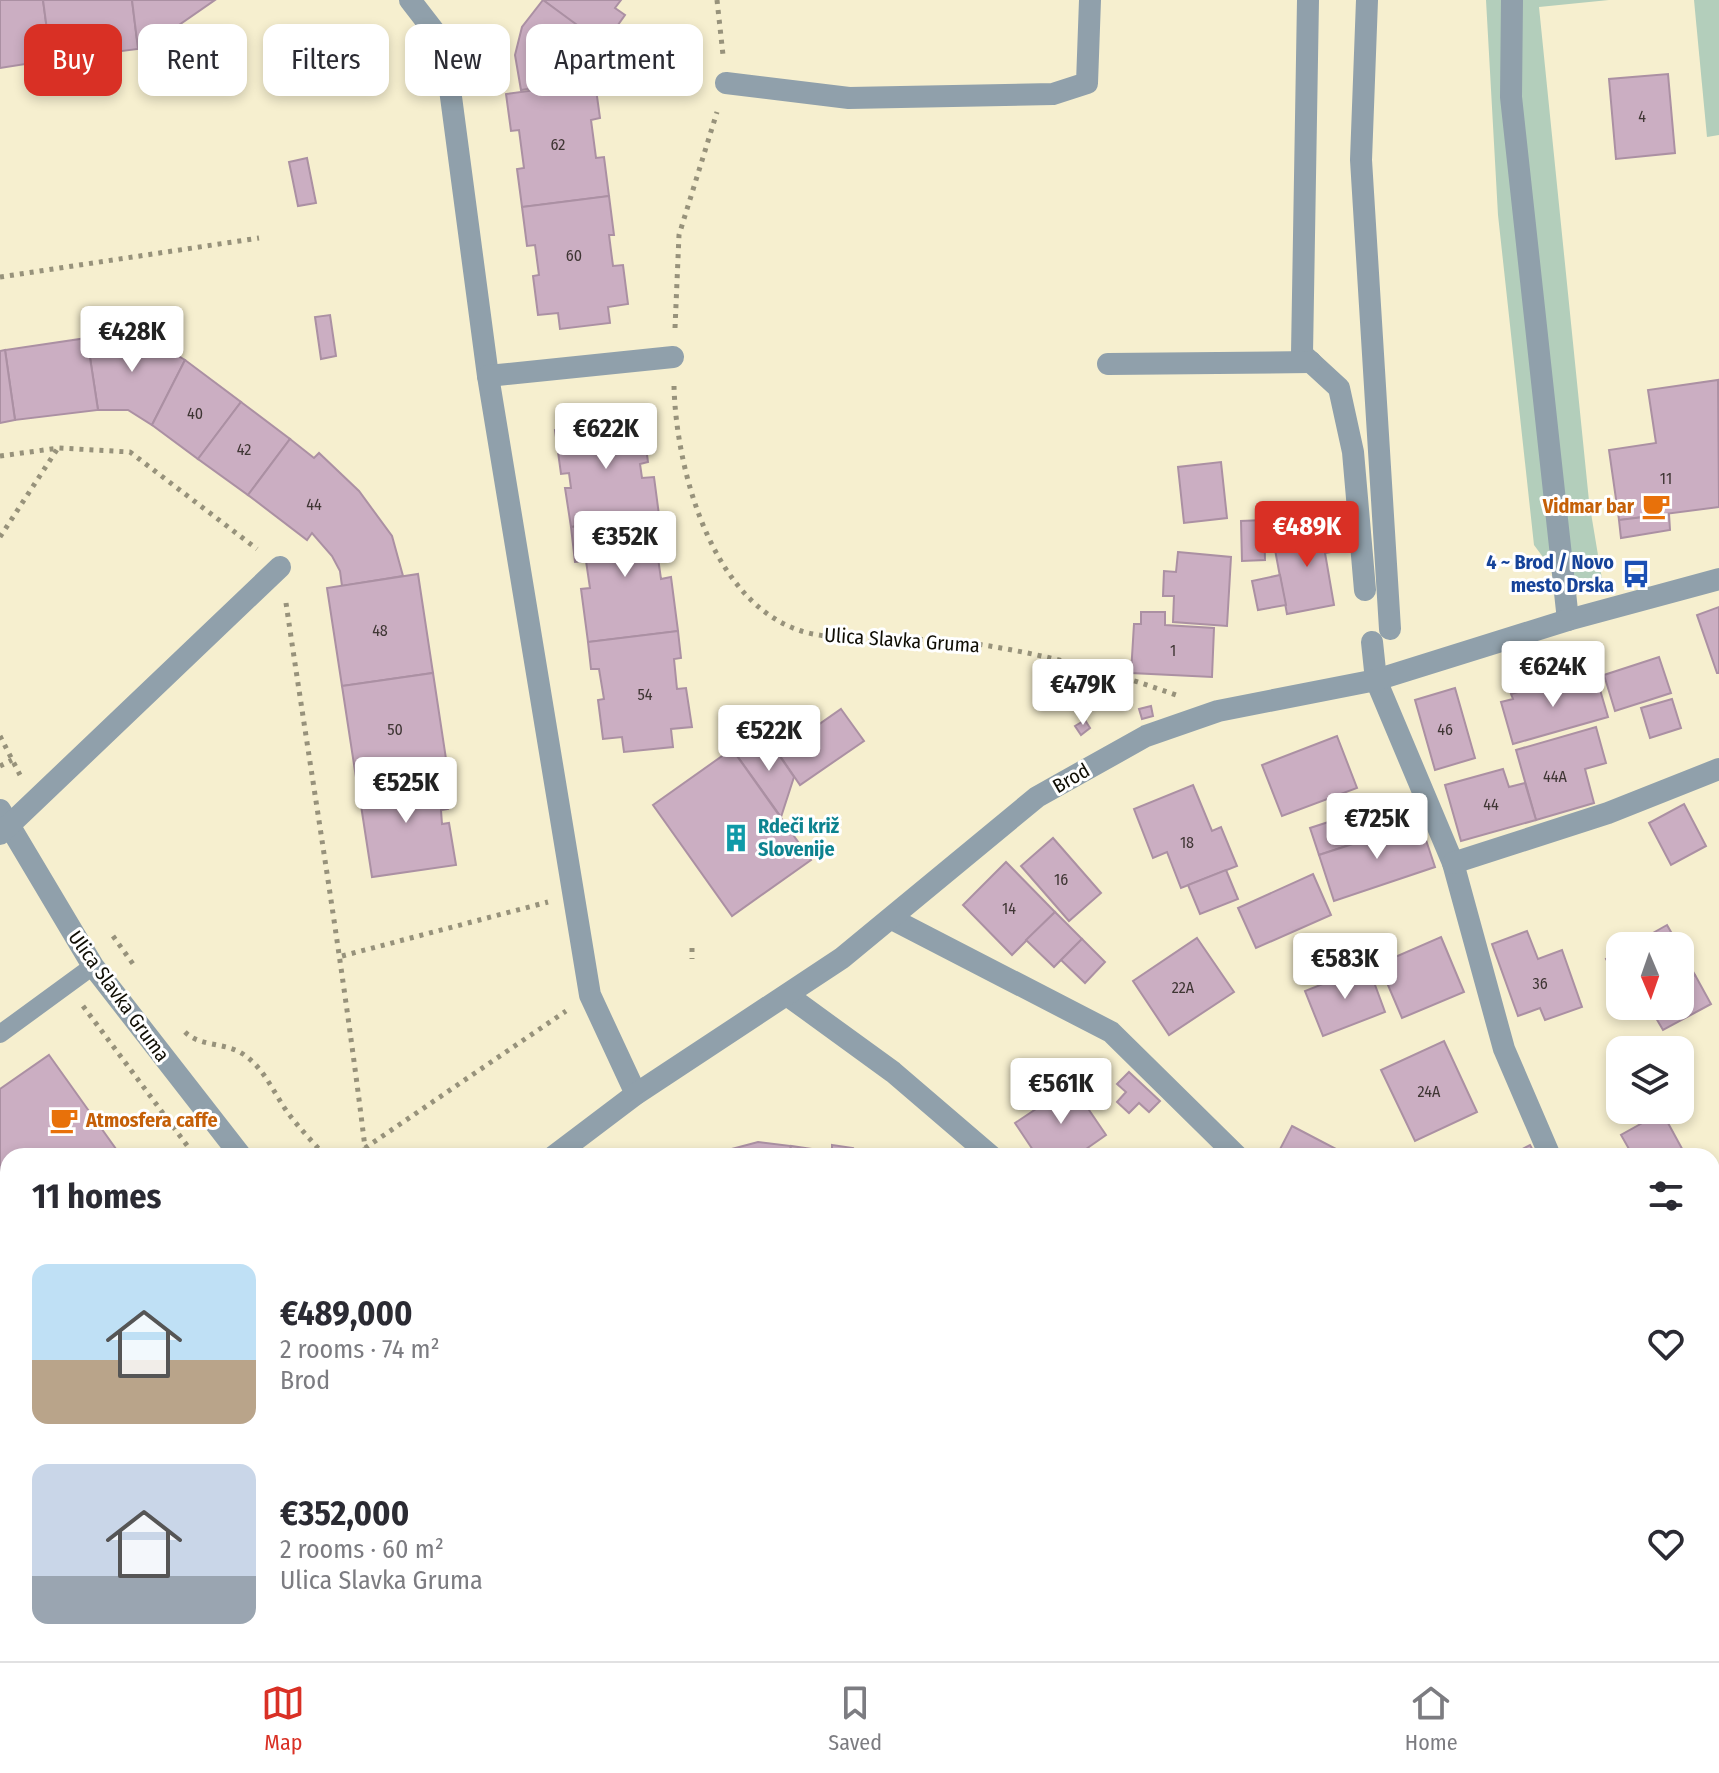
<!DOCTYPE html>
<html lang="en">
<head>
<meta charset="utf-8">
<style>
	:root { --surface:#fff; --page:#f2f2f3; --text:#2b2b33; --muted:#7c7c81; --line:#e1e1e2; --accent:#d93025 }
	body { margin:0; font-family:"Fira Sans Condensed",sans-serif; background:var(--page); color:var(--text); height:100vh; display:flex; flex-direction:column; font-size:30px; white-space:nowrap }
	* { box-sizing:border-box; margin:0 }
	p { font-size:26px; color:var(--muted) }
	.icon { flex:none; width:44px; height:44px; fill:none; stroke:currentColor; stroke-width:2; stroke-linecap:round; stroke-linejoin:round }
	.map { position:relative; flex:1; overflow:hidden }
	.drawer { position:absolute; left:0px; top:1148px; width:1720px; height:514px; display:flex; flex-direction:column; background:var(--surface); border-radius:24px 24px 0 0; box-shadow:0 4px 12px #0003 }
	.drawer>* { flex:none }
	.hud { position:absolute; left:24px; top:24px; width:800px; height:72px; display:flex; gap:16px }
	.needle { width:52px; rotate:178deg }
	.fabs { position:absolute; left:1606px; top:932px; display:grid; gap:16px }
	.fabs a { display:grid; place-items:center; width:88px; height:88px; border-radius:16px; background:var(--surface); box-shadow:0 4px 12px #0003; font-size:40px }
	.price { position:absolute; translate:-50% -68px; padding:0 18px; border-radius:8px; background:#fff; color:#222; font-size:26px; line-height:52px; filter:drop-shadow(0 2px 4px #0008) }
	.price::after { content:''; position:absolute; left:50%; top:48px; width:24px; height:18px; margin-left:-12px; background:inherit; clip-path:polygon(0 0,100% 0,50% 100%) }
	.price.on { background:var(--accent); color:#fff }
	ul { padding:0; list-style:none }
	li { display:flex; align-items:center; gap:24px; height:200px; padding:0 32px }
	li span { display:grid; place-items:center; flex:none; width:224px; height:160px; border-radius:16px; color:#555 }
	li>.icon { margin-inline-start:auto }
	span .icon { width:96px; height:96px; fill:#fffc; stroke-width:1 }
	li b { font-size:34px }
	h2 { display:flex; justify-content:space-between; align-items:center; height:96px; padding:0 32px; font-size:34px }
	.tag { padding:0 28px; border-radius:16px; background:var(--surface); box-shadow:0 4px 12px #0003; font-size:28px; line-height:72px }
	.tag.on { background:var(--accent); color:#fff }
	.menu { display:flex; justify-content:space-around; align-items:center; height:112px; border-top:2px solid var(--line); background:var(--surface); font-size:22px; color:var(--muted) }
	.menu a { display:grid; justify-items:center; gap:4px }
	.menu .on { color:var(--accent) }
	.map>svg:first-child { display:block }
</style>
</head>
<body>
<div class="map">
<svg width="1719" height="1661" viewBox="0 0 1719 1661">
	<rect width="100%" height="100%" fill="#f6efcf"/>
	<g fill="#b3cebb">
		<polygon points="1486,0 1609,0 1539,7 1589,501 1602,579 1569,592 1534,545 1498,215"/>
		<polygon points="1694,0 1719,0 1719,135 1707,137"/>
	</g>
	<g fill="#cbaec2" stroke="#ab90a3" stroke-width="2">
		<polygon points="0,0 43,0 51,60 0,68"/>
		<polygon points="43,0 132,0 138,49 51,60"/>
		<polygon points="132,0 215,0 163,36 137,40"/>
		<polygon points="543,0 621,0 615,8 625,15 603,46"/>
		<polygon points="543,0 588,33 575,50 576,82 521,90 515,55 522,27"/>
		<polygon points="1668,74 1675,153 1616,159 1609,79"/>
		<polygon points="595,82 600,118 591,120 596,158 604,157 609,196 522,207 517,169 524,168 519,130 511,131 506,94"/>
		<polygon points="307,158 316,203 298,206 289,162"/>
		<polygon points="609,196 614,235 609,235 613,266 623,265 628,304 608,307 610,323 560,329 558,313 538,315 533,276 539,275 535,245 527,246 522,207"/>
		<polygon points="330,315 336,356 321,359 315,317"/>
		<polygon points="111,334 158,343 185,360 152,425 128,410 98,410 87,338"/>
		<polygon points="87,338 98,410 15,420 5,350"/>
		<polygon points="5,350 15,420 0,423 0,351"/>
		<polygon points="185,360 241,402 198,459 152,425"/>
		<polygon points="1718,380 1719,507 1619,520 1609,450 1656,443 1648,390"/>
		<polygon points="241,402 290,439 248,495 198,459"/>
		<polygon points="614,413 616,421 642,418 648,462 640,464 642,478 654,477 659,515 571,527 565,488 571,488 569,473 561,474 555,430 584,426 583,418"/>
		<polygon points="290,439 314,458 319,453 359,491 392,536 403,576 342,586 340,571 332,556 312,533 307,540 248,495"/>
		<polygon points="1221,462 1227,518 1184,523 1178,467"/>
		<polygon points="1669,514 1670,530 1621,538 1619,520"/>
		<polygon points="659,515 664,550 657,551 661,579 671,577 678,631 588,642 581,589 590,588 586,561 575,562 571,527"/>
		<polygon points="1264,520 1265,560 1242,561 1241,521"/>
		<polygon points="1338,527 1343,550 1325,553 1334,605 1287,614 1273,539"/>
		<polygon points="1178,552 1231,557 1227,626 1173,622 1174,596 1163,596 1164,571 1176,572"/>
		<polygon points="418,574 433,673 342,686 327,588"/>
		<polygon points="1280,575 1286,605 1258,610 1252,581"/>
		<polygon points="1719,607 1719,673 1717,673 1697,615"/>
		<polygon points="1141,612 1165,612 1165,625 1214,628 1212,677 1131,673 1134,624 1141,624"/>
		<polygon points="678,631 681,658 674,659 677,689 686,688 692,727 671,729 673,747 624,752 622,737 603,739 598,700 604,699 599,669 591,669 588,642"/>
		<polygon points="1659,657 1671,693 1615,711 1604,675"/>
		<polygon points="433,673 448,772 357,784 342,686"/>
		<polygon points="1596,676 1608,717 1513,744 1501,702 1513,699 1511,694 1546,684 1548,689"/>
		<polygon points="1455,688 1475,758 1435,770 1415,700"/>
		<polygon points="1672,699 1681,728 1650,738 1641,708"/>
		<polygon points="1151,706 1153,716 1142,719 1139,709"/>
		<polygon points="841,709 864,741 800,785 778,753"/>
		<polygon points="1085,720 1090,728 1081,735 1075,726"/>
		<polygon points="1596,727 1606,763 1585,769 1594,803 1536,820 1516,750"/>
		<polygon points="766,736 794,777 781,817 738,757"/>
		<polygon points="1337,736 1357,788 1282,816 1262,765"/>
		<polygon points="732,749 811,860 732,916 653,805"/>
		<polygon points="1503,769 1509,787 1525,783 1536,820 1461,841 1445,785"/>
		<polygon points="436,773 439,788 444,787 448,809 441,810 442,824 449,823 456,865 372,877 360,799 366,798 364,782"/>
		<polygon points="1193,785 1212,831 1221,827 1237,866 1181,888 1167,852 1153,858 1134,809"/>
		<polygon points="1684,804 1706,846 1671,865 1649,823"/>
		<polygon points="1350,815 1359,842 1319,855 1310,828"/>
		<polygon points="1420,822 1435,867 1334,901 1319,855"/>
		<polygon points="1053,838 1101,893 1069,921 1021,866"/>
		<polygon points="1006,862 1055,912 1012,955 963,905"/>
		<polygon points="1226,870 1238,899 1200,914 1188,885"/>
		<polygon points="1313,874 1331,915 1256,948 1238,908"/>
		<polygon points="1055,912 1082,939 1054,967 1026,940"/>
		<polygon points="1667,925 1679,946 1630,946"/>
		<polygon points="1527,931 1538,959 1562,950 1582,1007 1545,1020 1540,1008 1518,1016 1492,944"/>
		<polygon points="1441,937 1464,992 1402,1018 1379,964"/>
		<polygon points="1197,938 1234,992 1169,1035 1133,981"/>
		<polygon points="1082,939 1105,962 1085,983 1061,960"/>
		<polygon points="1680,948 1695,975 1680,983"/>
		<polygon points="1620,951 1620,984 1606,959"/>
		<polygon points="1368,966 1385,1012 1323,1036 1305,991"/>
		<polygon points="1695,975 1711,1004 1663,1030 1649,1006 1680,1006 1680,983"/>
		<polygon points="1444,1041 1477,1112 1415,1141 1381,1070"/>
		<polygon points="49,1055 121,1156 8,1156 8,1446 0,1435 0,1089"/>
		<polygon points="1129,1072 1160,1101 1149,1112 1139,1103 1129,1113 1117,1102 1126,1092 1117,1084"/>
		<polygon points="1072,1085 1106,1135 1076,1156 1037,1156 1015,1123"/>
		<polygon points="1662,1112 1686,1156 1633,1156 1621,1135"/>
		<polygon points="1292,1126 1342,1152 1339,1156 1278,1153"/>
		<polygon points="758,1142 791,1146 789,1156 720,1156 728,1150"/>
		<polygon points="832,1145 853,1148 852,1155 861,1156 789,1156 791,1146 832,1152"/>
		<polygon points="1530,1145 1536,1156 1509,1156"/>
		<polygon points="839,1654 909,1654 911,1661 838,1661"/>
		<polygon points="1223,1654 1311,1654 1316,1661 1228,1661"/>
	</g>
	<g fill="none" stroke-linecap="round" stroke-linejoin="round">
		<polyline stroke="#d4cdb1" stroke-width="22" stroke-dasharray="22 11" stroke-linecap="butt" points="1712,1435 1719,1448"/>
		<g stroke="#97927b" stroke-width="5" stroke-dasharray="4 6" stroke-linecap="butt">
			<polyline points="717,0 723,55"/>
			<polyline points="0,277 259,238"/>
			<polyline points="675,328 679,235 717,112"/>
			<path d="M 674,386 C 676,471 714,614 813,634 C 864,644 918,635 970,643 C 1040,653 1109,671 1176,695"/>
			<polyline points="0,456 59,448 130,452 257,549"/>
			<polyline points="0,537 58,448"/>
			<path d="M 286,603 C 313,787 344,971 366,1156"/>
			<polyline points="0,736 20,775"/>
			<polyline points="0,766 12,760"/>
			<polyline points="113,936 133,964"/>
			<polyline points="692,948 692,959"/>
			<polyline points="342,956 548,902"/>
			<polyline points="83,1006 195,1156"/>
			<path d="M 185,1032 C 200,1047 225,1042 243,1054 C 265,1069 273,1092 288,1113 C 299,1128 313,1142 325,1156"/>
			<polyline points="365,1148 566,1011"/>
			<polyline points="1712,1514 1719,1508"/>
			<polyline points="698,1654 704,1661"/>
			<polyline points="1197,1661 1207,1654"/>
		</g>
		<g stroke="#90a0ab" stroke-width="18">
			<polyline points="0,1034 93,966"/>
			<polyline points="154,1661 156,1654"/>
		</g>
		<g stroke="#90a0ab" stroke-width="22">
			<polyline points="410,0 444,44 488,376"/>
			<polyline points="1308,0 1302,354 1339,388 1353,452 1365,590"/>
			<polyline points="1367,0 1361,160 1390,629"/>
			<polyline points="1512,0 1511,97 1568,620"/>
			<polyline points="726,83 849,98 1053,94 1087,83 1090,0"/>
			<polyline points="1108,364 1311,362"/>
			<polyline points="1372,642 1376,680 1453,863 1504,1049 1550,1156"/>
			<polyline points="0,810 93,966 241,1156"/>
			<polyline points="0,834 280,567"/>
			<polyline points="1453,863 1608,813 1719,769"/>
			<polyline points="892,919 1111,1032 1237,1156"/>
			<polyline points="787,995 893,1072 991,1156"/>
			<polyline points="636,1094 590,995 488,376 673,357"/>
			<polyline points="554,1156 636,1094 842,958 1037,797 1146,736 1218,711 1376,680 1568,620 1719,579"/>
			<polyline points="0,1581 8,1576"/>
			<polyline points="626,1661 641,1654"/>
		</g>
		<g stroke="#637a8b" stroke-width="22">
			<polyline points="1712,1476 1719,1470"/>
			<polyline points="1520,1661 1527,1654"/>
		</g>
	</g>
	<defs>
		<symbol id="cafe-bare" viewBox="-9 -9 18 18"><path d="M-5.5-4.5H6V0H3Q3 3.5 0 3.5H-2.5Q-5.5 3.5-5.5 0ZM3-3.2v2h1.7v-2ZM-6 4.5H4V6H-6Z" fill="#e8710a" stroke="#fff" stroke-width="2.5" paint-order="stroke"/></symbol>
		<symbol id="bus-bare" viewBox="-9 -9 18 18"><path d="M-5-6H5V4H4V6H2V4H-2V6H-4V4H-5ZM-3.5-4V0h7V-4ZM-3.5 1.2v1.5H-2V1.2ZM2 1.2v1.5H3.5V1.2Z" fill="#1a4fb4" stroke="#fff" stroke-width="2.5" paint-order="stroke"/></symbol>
		<symbol id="building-bare" viewBox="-9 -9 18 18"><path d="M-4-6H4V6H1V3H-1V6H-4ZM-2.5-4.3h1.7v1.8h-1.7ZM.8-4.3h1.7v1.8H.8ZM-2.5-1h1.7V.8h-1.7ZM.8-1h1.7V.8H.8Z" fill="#0f9aa8" stroke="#fff" stroke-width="2.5" paint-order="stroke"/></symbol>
	</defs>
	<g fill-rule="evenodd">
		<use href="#cafe-bare" x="1636" y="486" width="40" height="40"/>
		<use href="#bus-bare" x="1616" y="554" width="40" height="40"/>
		<use href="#building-bare" x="716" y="818" width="40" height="40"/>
		<use href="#cafe-bare" x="44" y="1100" width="40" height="40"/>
	</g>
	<g text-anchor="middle" stroke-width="6" stroke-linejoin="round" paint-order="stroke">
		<g font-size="16" fill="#3f3634">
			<text x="1642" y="122">4</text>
			<text x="558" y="150">62</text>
			<text x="574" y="261">60</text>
			<text x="195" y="419">40</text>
			<text x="244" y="455">42</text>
			<text x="1666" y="484">11</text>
			<text x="314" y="510">44</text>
			<text x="380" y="636">48</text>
			<text x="1173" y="656">1</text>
			<text x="645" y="700">54</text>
			<text x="395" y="735">50</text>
			<text x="1445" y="735">46</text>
			<text x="1555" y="782">44A</text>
			<text x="1491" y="810">44</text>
			<text x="1187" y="848">18</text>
			<text x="1061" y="885">16</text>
			<text x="1009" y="914">14</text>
			<text x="1540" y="989">36</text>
			<text x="1183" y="993">22A</text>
			<text x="1429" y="1097">24A</text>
		</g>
		<g font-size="20" font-weight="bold" fill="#c56008" stroke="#fff" text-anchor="end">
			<text x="1634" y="513">Vidmar bar</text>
			<text x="86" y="1127" text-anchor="start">Atmosfera caffe</text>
		</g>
		<g font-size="20" font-weight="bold" fill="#164399" stroke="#fff" text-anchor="end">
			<text x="1614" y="569">4 ~ Brod / Novo<tspan x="1614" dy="23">mesto Drska</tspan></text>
		</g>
		<g font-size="20" fill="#100e04" stroke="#fff">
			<text transform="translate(902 640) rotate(4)" y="7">Ulica Slavka Gruma</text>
			<text transform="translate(1071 778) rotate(-30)" y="7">Brod</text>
			<text transform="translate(119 996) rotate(54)" y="7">Ulica Slavka Gruma</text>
		</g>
		<g font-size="20" font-weight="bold" fill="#0d838f" stroke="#fff" text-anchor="start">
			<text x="758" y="833">Rdeči križ<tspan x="758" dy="23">Slovenije</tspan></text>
		</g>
	</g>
</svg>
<div class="fabs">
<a><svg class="needle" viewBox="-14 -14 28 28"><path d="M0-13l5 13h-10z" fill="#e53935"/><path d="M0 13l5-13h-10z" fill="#7c7c81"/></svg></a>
<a><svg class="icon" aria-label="layers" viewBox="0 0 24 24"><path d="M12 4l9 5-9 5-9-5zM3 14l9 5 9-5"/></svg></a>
</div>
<b class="price" style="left:132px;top:374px">€428K</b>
<b class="price" style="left:606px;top:471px">€622K</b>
<b class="price on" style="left:1307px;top:569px">€489K</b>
<b class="price" style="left:625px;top:579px">€352K</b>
<b class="price" style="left:1553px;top:709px">€624K</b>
<b class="price" style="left:1083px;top:727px">€479K</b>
<b class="price" style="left:769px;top:773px">€522K</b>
<b class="price" style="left:406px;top:825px">€525K</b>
<b class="price" style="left:1377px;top:861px">€725K</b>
<b class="price" style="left:1345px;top:1001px">€583K</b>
<b class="price" style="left:1061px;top:1126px">€561K</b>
<div class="hud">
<a class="tag on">Buy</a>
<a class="tag">Rent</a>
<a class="tag">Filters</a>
<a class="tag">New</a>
<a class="tag">Apartment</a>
</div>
<section class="drawer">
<h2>11 homes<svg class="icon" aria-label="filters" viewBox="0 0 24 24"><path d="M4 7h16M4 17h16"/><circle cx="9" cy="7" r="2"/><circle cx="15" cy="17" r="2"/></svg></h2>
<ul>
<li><span style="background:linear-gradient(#bfe0f5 60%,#b9a48a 0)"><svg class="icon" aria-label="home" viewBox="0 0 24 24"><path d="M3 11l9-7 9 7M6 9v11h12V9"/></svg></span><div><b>€489,000</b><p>2 rooms · 74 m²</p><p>Brod</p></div><svg class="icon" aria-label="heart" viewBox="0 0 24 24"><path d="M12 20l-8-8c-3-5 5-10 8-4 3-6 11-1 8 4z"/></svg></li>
<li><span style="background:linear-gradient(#c9d6e8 70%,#9aa5b1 0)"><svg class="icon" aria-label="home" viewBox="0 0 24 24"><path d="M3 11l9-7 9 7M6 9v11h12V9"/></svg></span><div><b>€352,000</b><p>2 rooms · 60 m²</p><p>Ulica Slavka Gruma</p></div><svg class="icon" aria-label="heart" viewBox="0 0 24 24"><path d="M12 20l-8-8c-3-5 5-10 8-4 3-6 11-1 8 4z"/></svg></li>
</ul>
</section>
</div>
<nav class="menu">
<a class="on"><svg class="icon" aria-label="map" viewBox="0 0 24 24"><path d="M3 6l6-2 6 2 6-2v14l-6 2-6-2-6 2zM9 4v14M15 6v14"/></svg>Map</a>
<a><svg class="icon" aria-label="saved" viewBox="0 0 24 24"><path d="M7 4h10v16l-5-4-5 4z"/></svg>Saved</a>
<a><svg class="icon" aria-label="home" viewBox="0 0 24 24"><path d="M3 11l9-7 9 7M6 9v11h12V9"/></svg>Home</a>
</nav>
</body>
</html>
